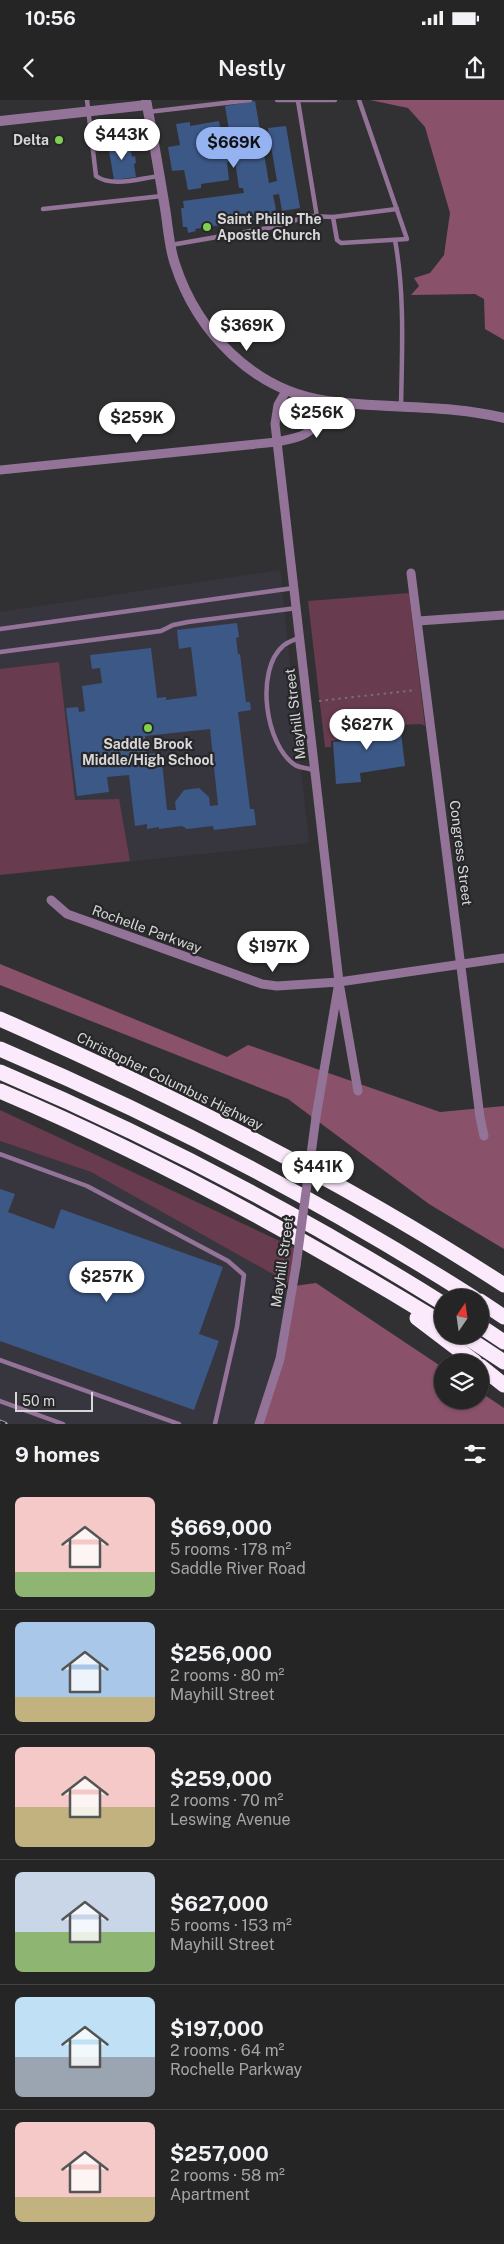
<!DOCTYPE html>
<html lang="en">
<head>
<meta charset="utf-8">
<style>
	:root { --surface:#252526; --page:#313132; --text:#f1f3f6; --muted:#a3a5a7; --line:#424243; --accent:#95b2f1 }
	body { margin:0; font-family:"Public Sans",sans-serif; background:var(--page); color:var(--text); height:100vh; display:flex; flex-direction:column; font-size:19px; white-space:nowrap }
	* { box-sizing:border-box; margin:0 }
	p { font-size:16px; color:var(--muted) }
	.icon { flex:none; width:28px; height:28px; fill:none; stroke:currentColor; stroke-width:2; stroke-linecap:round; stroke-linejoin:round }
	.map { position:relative; height:1324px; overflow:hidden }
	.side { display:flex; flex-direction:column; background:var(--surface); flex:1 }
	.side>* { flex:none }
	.needle { width:32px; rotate:13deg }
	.buttons { position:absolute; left:434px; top:1189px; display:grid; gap:10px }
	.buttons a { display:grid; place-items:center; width:55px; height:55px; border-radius:50%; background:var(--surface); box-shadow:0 1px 4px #0004,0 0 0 1px var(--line); font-size:25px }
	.scale { position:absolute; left:15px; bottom:12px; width:78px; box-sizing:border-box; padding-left:5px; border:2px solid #d7d7d9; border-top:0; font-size:14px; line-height:18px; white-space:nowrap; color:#d7d7d9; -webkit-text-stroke:4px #272729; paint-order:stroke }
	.price { position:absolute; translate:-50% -42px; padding:0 11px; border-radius:18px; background:#fff; color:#222; font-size:16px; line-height:32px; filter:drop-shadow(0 1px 2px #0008) }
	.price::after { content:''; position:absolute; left:50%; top:30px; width:15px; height:11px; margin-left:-8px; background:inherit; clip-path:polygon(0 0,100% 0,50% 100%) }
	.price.active { background:var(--accent); color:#111 }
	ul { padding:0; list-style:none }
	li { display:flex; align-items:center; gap:15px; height:125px; padding:0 15px }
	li+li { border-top:1px solid var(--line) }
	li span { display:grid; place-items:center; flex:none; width:140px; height:100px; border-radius:8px; color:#555 }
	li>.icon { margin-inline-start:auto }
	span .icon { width:60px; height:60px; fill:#fffc; stroke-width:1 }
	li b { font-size:21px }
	h2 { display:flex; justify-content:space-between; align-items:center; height:60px; padding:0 15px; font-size:21px }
	.status { display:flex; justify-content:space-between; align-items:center; height:35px; padding:0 25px; background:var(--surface); direction:ltr }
	.status svg { height:14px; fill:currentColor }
	header { display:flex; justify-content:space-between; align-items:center; height:65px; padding:0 15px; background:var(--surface); font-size:22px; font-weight:600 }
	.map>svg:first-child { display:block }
</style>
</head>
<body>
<div class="status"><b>10:56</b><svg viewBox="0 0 49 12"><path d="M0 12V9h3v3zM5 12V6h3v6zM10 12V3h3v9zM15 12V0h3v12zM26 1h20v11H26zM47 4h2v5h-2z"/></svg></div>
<header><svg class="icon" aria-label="back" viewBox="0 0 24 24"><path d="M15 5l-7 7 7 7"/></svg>Nestly<svg class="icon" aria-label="share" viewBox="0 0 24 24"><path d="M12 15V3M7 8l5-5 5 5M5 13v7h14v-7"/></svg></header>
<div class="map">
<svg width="504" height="1324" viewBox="0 0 504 1324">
	<rect width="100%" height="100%" fill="#313133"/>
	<g fill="#37363f">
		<polygon points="280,470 309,743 0,775 0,512"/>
		<polygon points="0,1041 91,1072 294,1186 259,1324 0,1324"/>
	</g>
	<g fill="#683b4f">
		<polygon points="409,493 425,626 421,624 399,625 398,630 393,631 391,615 376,617 376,621 340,626 342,639 331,641 331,647 325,647 308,501"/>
		<polygon points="59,562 75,700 119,699 130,761 0,775 0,569"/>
		<polygon points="0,1010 299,1150 294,1186 91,1072 0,1041"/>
	</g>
	<g fill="#8a516a">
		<polygon points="370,0 504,0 504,240 485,229 484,199 475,194 411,195 419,186 414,178 430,173 444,155 450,113 425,27 408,8"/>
		<polygon points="0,864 227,957 248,945 440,1012 504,1006 504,1149 429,1104 288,999 0,885"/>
		<polygon points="316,1183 442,1267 442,1300 480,1300 480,1292 504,1308 504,1324 259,1324 294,1186"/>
	</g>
	<g fill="#3c5886" fill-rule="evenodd">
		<polygon points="255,1 269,83 277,81 268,28 286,26 300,108 282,111 279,94 273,95 276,109 272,114 272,117 195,129 196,131 188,133 187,127 183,127 181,108 184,108 183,101 244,93 243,88 239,88 235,61 227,62 229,80 201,84 201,88 188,90 184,70 172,71 168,47 180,45 176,24 190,22 190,26 219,21 222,38 230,36 225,6"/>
		<polygon points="129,42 132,57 135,56 136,63 134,64 136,77 114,80 108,45"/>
		<path d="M 237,523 L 239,537 L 236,538 L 238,554 L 240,554 L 246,602 L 250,602 L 251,610 L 238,612 L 250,709 L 254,709 L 256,725 L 214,730 L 213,726 L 187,729 L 182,726 L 159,729 L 159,727 L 147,729 L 147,724 L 135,726 L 129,675 L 107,677 L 109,692 L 77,696 L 66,608 L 78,607 L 79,612 L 85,611 L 82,586 L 102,583 L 100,568 L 92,569 L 90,555 L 151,548 L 157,598 L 166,597 L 166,600 L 197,596 L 191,547 L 179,549 L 177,530 ZM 210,629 L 218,705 L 210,706 L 209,697 L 199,688 L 184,690 L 175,702 L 176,710 L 167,710 L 161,653 L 147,654 L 145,636 Z"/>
		<polygon points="389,617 392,634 401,632 405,666 360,673 361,682 336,684 333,642 345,641 343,627 379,623 378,618"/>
		<polygon points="0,1089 15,1094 8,1112 54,1129 61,1109 223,1167 199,1234 219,1241 194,1310 0,1241"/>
	</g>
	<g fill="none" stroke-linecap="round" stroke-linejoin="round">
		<polyline stroke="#717173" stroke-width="2" stroke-dasharray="2.5 4" stroke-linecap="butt" points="319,601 416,590"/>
		<g stroke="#937498" stroke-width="4.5">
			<path d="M 87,0 L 96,76 C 113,88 140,78 160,76"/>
			<polyline points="277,0 335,0"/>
			<polyline points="298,1 317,117"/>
			<polyline points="148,12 250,0"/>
			<polyline points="43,109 162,96"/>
			<polyline points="333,117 397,109"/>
			<path d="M 395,140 C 405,195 402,251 401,307"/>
			<polyline points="171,145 268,128 310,116 333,117 337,140 341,143 407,139 359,0"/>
			<polyline points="0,529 294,488"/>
			<path d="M 300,537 C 295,540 287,542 283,546 C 255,570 265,645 295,665 C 300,668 308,668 314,670"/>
			<polyline points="0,552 161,531 173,525 188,522 297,508"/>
			<polyline points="0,1054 87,1086 228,1161 244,1175 237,1227 215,1324"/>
			<polyline points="0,1260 179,1324"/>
			<polyline points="0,1301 63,1324"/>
		</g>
		<g stroke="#937498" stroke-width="9">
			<polyline points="286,291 278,305 275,324 339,882 316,1017"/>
			<path d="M 0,370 L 277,342 C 311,335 314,333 324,301"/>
			<polyline points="411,473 480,1017 484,1036"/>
			<polyline points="418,521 504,515"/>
			<polyline points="51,800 67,814 262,884 277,886 339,882 504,858"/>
			<polyline points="340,888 358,991"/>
			<polyline points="259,1324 280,1259 296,1166"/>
		</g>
		<g stroke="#937498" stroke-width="10">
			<path d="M 146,0 C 153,36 159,72 165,108 C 168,126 169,147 175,164 C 197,232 254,291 327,301 C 385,309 448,304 504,318"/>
			<polyline points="0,21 147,5"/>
		</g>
		<g stroke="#faeafc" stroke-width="15">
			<path d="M 0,919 C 175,996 344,1081 504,1185"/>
			<path d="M 0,949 C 165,1019 323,1102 474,1198"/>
			<path d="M 0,972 C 153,1037 301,1115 442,1203"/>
			<path d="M 0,991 C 154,1056 300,1136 442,1223"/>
			<polyline points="480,1201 504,1217"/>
			<polyline points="417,1218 475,1262"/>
			<polyline points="480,1226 504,1242"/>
			<polyline points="463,1235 504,1262"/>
			<polyline points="480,1266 504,1285"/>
		</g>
		<defs>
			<polyline id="rail" points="0,1322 5,1324"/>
		</defs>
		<use href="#rail" stroke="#aaaaac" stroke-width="5"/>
		<use href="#rail" stroke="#272729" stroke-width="3" stroke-dasharray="9" stroke-linecap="butt"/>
		<polyline stroke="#937498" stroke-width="9" points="296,1166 316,1017"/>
	</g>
	<g fill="#80d051" stroke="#272729" stroke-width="2">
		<circle cx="59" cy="40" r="5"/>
		<circle cx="207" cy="127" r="5"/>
		<circle cx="148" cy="628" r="5"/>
	</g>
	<g text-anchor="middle" stroke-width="4.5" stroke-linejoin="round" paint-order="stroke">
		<g font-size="14" font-weight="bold" fill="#d7d7d9" stroke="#272729" text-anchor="end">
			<text x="49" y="45">Delta</text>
			<text x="217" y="124" text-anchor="start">Saint Philip The<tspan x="217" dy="16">Apostle Church</tspan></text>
			<text x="148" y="649" text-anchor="middle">Saddle Brook<tspan x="148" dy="16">Middle/High School</tspan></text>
		</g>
		<g font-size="14" fill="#d7d7d9" stroke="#272729">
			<text transform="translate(295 614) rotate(-97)" y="5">Mayhill Street</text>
			<text transform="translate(461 753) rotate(83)" y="5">Congress Street</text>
			<text transform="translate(147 829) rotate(20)" y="5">Rochelle Parkway</text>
			<text transform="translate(170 981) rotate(26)" y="5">Christopher Columbus Highway</text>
			<text transform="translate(282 1162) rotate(-82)" y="5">Mayhill Street</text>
		</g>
	</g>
</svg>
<div class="buttons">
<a><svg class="needle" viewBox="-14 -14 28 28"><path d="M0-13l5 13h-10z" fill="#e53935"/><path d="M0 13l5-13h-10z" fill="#a3a5a7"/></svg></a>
<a><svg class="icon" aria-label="layers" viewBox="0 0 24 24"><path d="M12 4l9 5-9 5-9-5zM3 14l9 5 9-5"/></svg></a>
</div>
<div class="scale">50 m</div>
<b class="price" style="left:122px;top:61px">$443K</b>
<b class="price active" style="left:234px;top:69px">$669K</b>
<b class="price" style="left:247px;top:252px">$369K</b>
<b class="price" style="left:317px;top:339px">$256K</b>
<b class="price" style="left:137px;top:344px">$259K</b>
<b class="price" style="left:367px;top:651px">$627K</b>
<b class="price" style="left:273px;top:873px">$197K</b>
<b class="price" style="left:318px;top:1093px">$441K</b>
<b class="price" style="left:107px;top:1203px">$257K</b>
</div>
<section class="side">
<h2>9 homes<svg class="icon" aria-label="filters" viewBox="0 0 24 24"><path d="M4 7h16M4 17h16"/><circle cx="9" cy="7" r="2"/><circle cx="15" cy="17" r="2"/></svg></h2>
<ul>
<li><span style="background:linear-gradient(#f6c9c9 75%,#8fb573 0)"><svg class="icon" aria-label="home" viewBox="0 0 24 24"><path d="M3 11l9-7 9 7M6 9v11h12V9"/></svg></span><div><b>$669,000</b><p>5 rooms · 178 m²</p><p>Saddle River Road</p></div></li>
<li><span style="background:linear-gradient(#a9c7e8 75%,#c2b280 0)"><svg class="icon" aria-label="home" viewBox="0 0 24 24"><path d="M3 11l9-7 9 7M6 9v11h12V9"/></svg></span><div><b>$256,000</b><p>2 rooms · 80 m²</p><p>Mayhill Street</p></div></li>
<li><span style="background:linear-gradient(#f6c9c9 60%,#c2b280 0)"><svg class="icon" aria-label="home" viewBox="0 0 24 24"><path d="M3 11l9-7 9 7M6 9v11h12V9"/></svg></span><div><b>$259,000</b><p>2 rooms · 70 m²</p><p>Leswing Avenue</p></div></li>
<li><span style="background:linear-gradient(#c9d6e8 60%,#8fb573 0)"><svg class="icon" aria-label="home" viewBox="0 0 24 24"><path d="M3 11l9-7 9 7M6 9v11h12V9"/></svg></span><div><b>$627,000</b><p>5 rooms · 153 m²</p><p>Mayhill Street</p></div></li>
<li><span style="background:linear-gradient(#bfe0f5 60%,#9aa5b1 0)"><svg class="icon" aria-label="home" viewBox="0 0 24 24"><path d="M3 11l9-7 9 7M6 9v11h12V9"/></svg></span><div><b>$197,000</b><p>2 rooms · 64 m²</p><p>Rochelle Parkway</p></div></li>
<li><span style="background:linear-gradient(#f6c9c9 75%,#c2b280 0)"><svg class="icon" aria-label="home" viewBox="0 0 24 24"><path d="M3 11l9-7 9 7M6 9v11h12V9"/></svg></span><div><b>$257,000</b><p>2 rooms · 58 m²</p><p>Apartment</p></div></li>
</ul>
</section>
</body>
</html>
